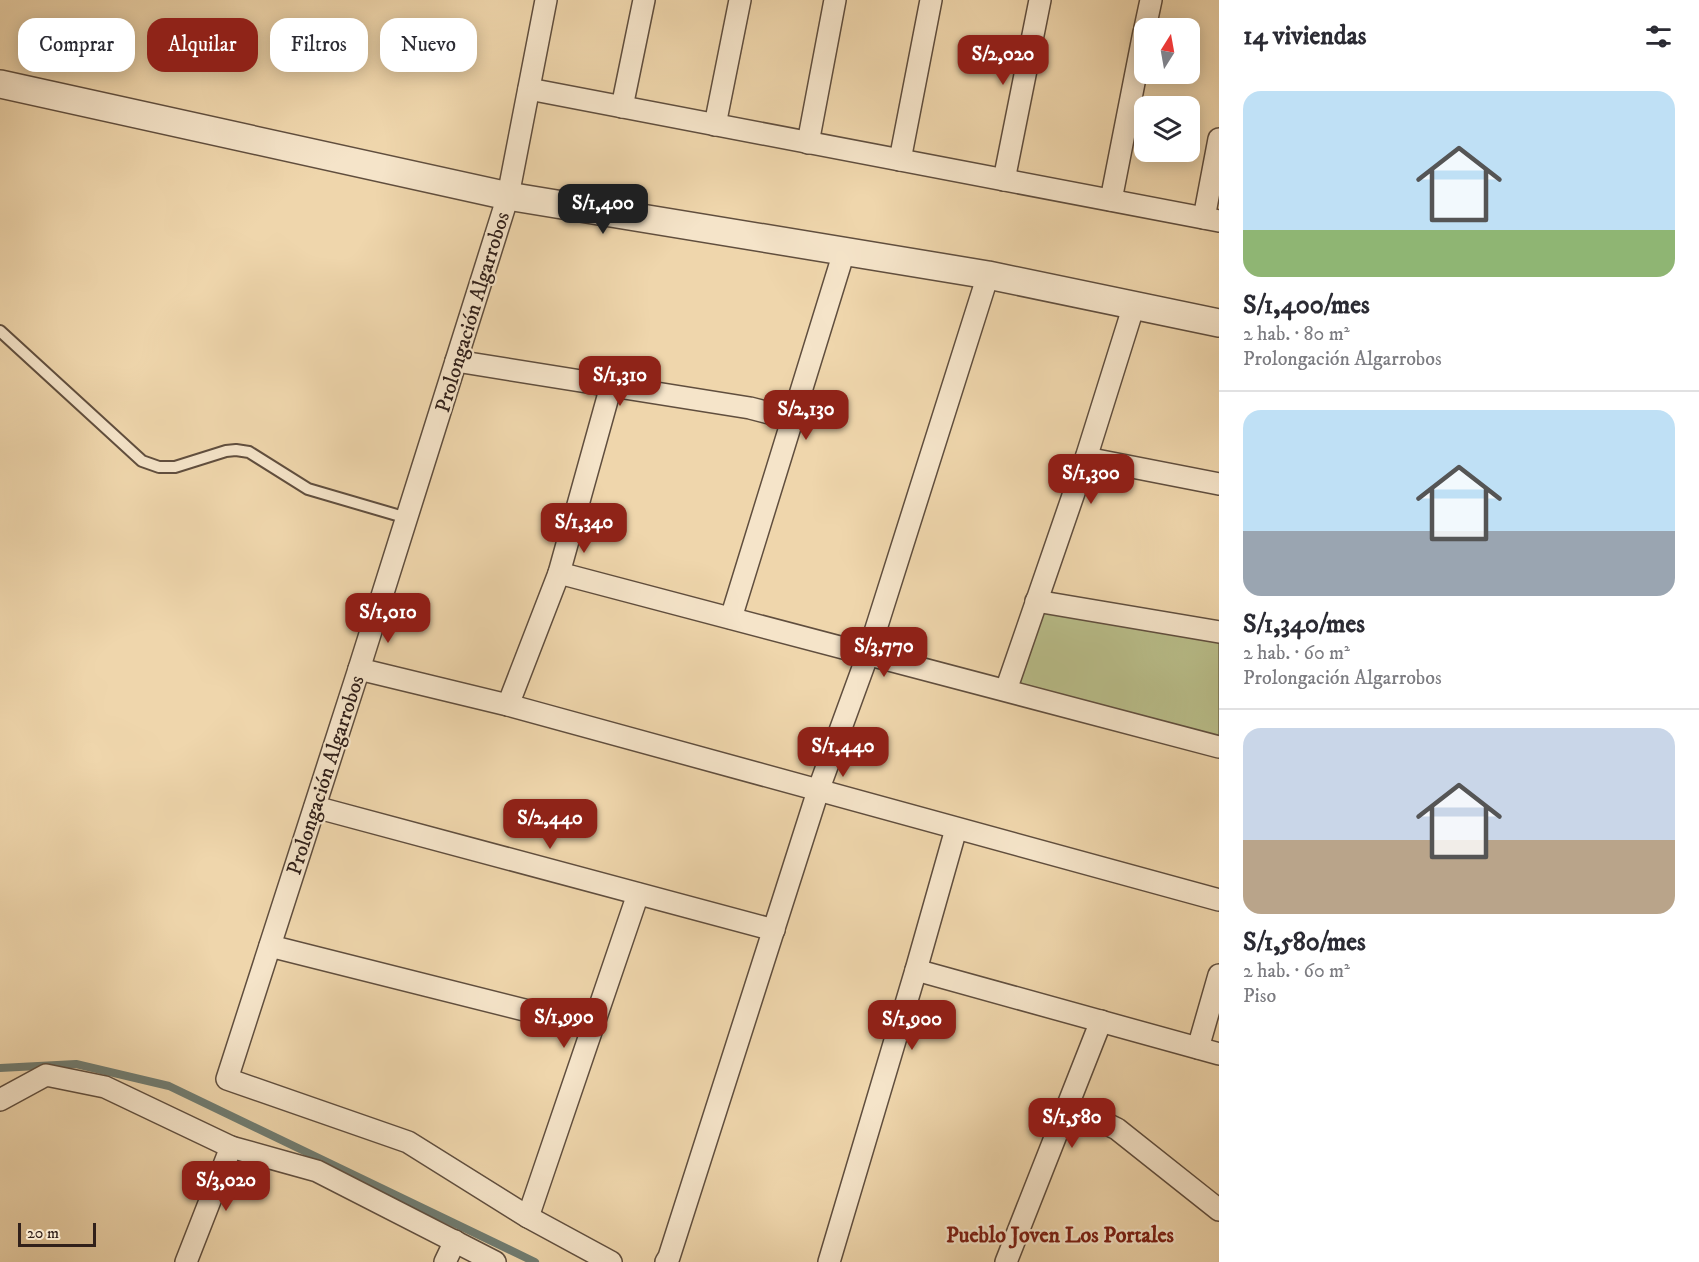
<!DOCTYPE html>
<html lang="es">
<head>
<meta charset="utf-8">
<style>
	:root { --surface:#fff; --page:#f2f2f3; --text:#2b2b33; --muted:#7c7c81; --line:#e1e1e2; --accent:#8f2418 }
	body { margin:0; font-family:"IM FELL DW Pica",serif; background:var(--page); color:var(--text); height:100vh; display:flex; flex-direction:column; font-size:22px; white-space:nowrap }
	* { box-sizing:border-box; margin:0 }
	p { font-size:20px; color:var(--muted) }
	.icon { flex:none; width:33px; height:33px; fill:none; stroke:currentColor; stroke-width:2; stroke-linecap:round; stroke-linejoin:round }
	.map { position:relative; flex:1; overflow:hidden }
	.sheet { display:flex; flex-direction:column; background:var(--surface); width:480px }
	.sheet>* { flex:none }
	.guide { position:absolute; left:18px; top:18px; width:570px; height:54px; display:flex; gap:12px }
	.needle { width:39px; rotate:11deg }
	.tools { position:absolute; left:1134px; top:18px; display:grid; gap:12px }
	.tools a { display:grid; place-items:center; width:66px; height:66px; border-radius:12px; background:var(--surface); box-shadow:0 3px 15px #0003; font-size:30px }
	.scale { position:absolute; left:18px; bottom:15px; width:78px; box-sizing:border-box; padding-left:6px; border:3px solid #31201a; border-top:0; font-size:16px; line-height:21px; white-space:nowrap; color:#31201a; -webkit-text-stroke:4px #f5e4c9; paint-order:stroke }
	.price { position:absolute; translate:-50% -51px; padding:0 14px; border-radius:12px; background:var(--accent); color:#fff; font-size:20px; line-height:39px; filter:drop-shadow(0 2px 3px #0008) }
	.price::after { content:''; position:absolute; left:50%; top:36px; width:18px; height:14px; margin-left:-9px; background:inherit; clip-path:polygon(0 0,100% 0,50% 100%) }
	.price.active { background:#222; color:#fff }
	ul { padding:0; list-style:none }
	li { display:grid; align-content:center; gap:12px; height:318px; padding:0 24px }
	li+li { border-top:2px solid var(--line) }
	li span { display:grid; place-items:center; height:186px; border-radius:18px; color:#555 }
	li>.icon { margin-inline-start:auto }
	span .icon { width:108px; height:108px; fill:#fffc; stroke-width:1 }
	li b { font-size:26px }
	h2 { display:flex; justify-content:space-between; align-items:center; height:72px; padding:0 24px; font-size:26px }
	.pill { padding:0 21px; border-radius:18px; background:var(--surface); box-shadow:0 3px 15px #0003; font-size:21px; line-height:54px }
	.pill.active { background:var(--accent); color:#fff }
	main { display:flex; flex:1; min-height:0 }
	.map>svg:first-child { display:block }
</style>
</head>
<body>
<main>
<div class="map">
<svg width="1219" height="1262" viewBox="0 0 1219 1262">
	<rect width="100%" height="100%" fill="#efd6ac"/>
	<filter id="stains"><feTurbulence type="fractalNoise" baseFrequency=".00333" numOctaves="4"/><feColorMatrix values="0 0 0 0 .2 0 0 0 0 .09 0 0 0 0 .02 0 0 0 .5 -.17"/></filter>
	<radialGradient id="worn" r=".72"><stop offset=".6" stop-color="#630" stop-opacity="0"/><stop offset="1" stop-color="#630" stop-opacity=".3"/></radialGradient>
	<polygon fill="#b9be8a" stroke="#756f52" stroke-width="1.5" points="1043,603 1219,632 1219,742 1013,691"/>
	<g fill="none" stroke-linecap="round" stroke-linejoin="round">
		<polyline stroke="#707c71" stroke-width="8" points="0,1068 76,1064 169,1086 535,1262"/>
		<defs>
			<polyline id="service" points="0,331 142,461 159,467 175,467 226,451 236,450 249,452 308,489 407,518"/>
			<g id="minor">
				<polyline points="546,0 508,196 359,669 227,1079 408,1142 528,1217 611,1262"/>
				<polyline points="1145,28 1151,0"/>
				<polyline points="529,89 1219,221"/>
				<polyline points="622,107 644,0"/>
				<polyline points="715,125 740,0"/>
				<polyline points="808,143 835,0"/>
				<polyline points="900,160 931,0"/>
				<polyline points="1004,180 1040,0"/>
				<polyline points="1111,200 1144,32"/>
				<polyline points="1204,218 1219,139"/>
				<polyline points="456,361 750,408 792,419"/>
				<polyline points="1086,458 1219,484"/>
				<polyline points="559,573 1219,747"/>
				<polyline points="1036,601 1219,632"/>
				<polyline points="731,618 844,252"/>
				<polyline points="359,669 508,705 1219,900"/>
				<polyline points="1006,690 1086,458 1134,305"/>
				<polyline points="508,705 559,573 611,386"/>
				<polyline points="315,807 774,930"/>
				<polyline points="270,946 592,1027"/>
				<polyline points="916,970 1219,1054"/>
				<polyline points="1198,1048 1219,975"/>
				<polyline points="0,1100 46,1075 105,1087 231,1147 317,1171 495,1262"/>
				<polyline points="1068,1105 1117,1129 1219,1210"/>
				<polyline points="528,1217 638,894"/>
				<polyline points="186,1262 231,1147"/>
				<polyline points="445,1262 455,1241"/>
				<polyline points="666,1262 669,1257 818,791 868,654 988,275"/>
				<polyline points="829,1262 916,970 956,829"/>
				<polyline points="1006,1262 1101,1021"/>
			</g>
			<polyline id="tertiary" points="0,84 508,196 988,275 1219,323"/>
		</defs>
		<use href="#service" stroke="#604e3e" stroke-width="14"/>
		<use href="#minor" stroke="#604e3e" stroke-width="24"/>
		<use href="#tertiary" stroke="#604e3e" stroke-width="30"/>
		<use href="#service" stroke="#f5e4c9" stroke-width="10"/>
		<use href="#minor" stroke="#f5e4c9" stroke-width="21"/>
		<use href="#tertiary" stroke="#f5e4c9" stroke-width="27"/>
	</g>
	<g text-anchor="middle" stroke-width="4.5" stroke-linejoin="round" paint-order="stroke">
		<g font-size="21" fill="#31201a" stroke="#f5e4c9">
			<text transform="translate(472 312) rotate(-73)" y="7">Prolongación Algarrobos</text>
			<text transform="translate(325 775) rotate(-72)" y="7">Prolongación Algarrobos</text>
		</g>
		<g font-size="22" font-weight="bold" fill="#7a1f14" stroke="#f5e4c9">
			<text x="1060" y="1242">Pueblo Joven Los Portales</text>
		</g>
	</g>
	<rect width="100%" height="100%" filter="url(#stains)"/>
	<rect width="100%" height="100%" fill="url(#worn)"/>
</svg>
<div class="tools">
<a><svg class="needle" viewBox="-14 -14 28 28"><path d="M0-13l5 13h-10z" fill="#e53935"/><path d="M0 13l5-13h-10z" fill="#7c7c81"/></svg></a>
<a><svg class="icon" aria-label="layers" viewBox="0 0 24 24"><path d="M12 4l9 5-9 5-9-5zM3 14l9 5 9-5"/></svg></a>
</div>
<div class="scale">20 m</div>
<b class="price" style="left:1003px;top:86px">S/2,020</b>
<b class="price active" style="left:603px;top:235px">S/1,400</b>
<b class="price" style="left:620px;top:407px">S/1,310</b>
<b class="price" style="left:806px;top:441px">S/2,130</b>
<b class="price" style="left:1091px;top:505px">S/1,300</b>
<b class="price" style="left:584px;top:554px">S/1,340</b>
<b class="price" style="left:388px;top:644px">S/1,010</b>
<b class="price" style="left:884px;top:678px">S/3,770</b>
<b class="price" style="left:843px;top:778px">S/1,440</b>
<b class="price" style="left:550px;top:850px">S/2,440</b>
<b class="price" style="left:564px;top:1049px">S/1,990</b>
<b class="price" style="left:912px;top:1051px">S/1,900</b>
<b class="price" style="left:1072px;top:1149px">S/1,580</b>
<b class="price" style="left:226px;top:1212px">S/3,020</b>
<div class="guide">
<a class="pill">Comprar</a>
<a class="pill active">Alquilar</a>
<a class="pill">Filtros</a>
<a class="pill">Nuevo</a>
</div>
</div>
<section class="sheet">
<h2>14 viviendas<svg class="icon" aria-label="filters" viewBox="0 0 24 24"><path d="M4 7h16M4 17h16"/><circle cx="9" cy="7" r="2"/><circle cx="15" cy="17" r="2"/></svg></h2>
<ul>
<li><span style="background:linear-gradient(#bfe0f5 75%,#8fb573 0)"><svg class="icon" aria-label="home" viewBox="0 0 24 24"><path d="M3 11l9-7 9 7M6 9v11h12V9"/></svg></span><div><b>S/1,400/mes</b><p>2 hab. · 80 m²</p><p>Prolongación Algarrobos</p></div></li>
<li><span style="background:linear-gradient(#bfe0f5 65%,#9aa5b1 0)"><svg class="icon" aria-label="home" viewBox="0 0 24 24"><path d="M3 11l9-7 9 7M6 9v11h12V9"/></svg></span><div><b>S/1,340/mes</b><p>2 hab. · 60 m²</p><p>Prolongación Algarrobos</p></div></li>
<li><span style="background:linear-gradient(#c9d6e8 60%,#b9a48a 0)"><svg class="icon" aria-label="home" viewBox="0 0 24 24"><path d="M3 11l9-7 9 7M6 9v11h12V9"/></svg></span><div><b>S/1,580/mes</b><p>2 hab. · 60 m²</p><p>Piso</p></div></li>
</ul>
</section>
</main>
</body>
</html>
